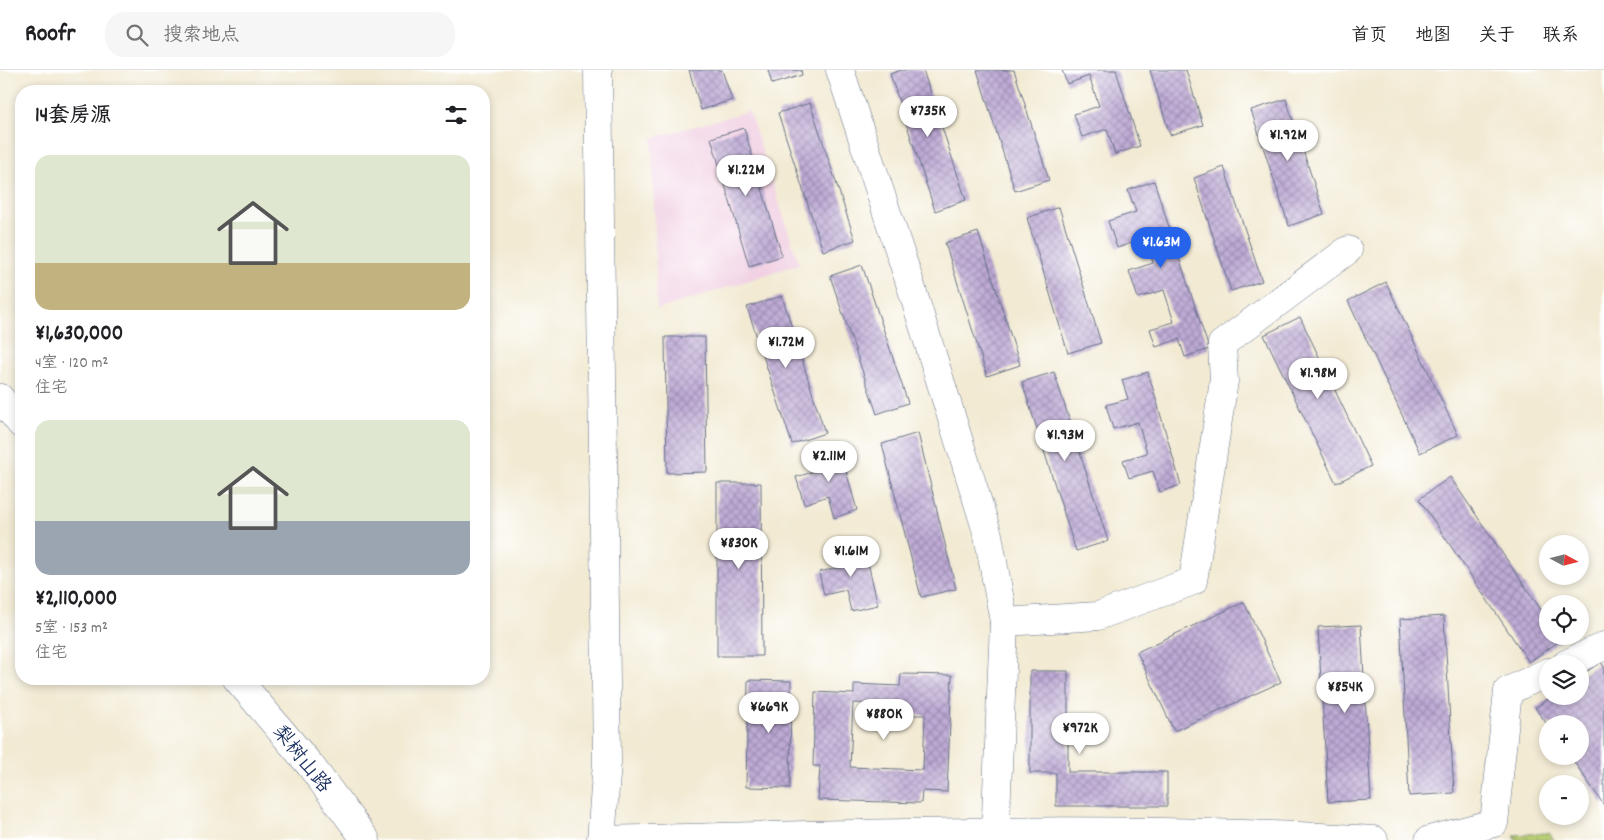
<!DOCTYPE html>
<html lang="zh">
<head>
<meta charset="utf-8">
<style>
	:root { --surface:#fff; --page:#f6f6f6; --text:#202124; --muted:#757577; --line:#e0e0e0; --accent:#2563eb }
	body { margin:0; font-family:Dekko,"LXGW WenKai TC",sans-serif; background:var(--page); color:var(--text); height:100vh; display:flex; flex-direction:column; font-size:19px; white-space:nowrap }
	* { box-sizing:border-box; margin:0 }
	p { font-size:16px; color:var(--muted) }
	.icon { flex:none; width:28px; height:28px; fill:none; stroke:currentColor; stroke-width:2; stroke-linecap:round; stroke-linejoin:round }
	.map { position:relative; flex:1; overflow:hidden }
	.drawer { position:absolute; left:15px; top:15px; width:475px; height:600px; display:flex; flex-direction:column; background:var(--surface); border-radius:20px; box-shadow:0 2px 8px #0003 }
	.drawer>* { flex:none }
	.needle { width:32px; rotate:97deg }
	.buttons { position:absolute; left:1539px; top:465px; display:grid; gap:10px }
	.buttons a { display:grid; place-items:center; width:50px; height:50px; border-radius:50%; background:var(--surface); box-shadow:0 2px 8px #0003; font-size:25px }
	.price { position:absolute; translate:-50% -42px; padding:0 11px; border-radius:18px; background:#fff; color:#222; font-size:16px; line-height:32px; filter:drop-shadow(0 1px 2px #0008) }
	.price::after { content:''; position:absolute; left:50%; top:30px; width:15px; height:11px; margin-left:-8px; background:inherit; clip-path:polygon(0 0,100% 0,50% 100%) }
	.price.current { background:var(--accent); color:#fff }
	ul { padding:0; list-style:none }
	li { display:grid; align-content:center; gap:10px; height:265px; padding:0 20px }
	li span { display:grid; place-items:center; height:155px; border-radius:15px; color:#555 }
	li>.icon { margin-inline-start:auto }
	span .icon { width:90px; height:90px; fill:#fffc; stroke-width:1 }
	li b { font-size:21px }
	h2 { display:flex; justify-content:space-between; align-items:center; height:60px; padding:0 20px; font-size:21px }
	header { display:flex; align-items:center; gap:30px; box-sizing:border-box; height:70px; padding:0 25px; background:var(--surface); border-bottom:1px solid var(--line) }
	header strong { font-size:24px }
	nav { display:flex; gap:28px; margin-inline-start:auto; font-size:18px }
	.search { width:350px; height:45px; background:var(--page); display:flex; align-items:center; gap:12px; box-sizing:border-box; padding:0 18px; border-radius:20px; color:var(--muted); font-size:19px }
	.map>svg:first-child { display:block }
</style>
</head>
<body>
<header>
<strong>Roofr</strong>
<div class="search"><svg class="icon" aria-label="search" viewBox="0 0 24 24"><circle cx="10" cy="10" r="6"/><path d="M15 15l6 6"/></svg>搜索地点</div>
<nav><a>首页</a><a>地图</a><a>关于</a><a>联系</a></nav>
</header>
<div class="map">
<svg width="1604" height="770" viewBox="0 0 1604 770">
	<defs>
		<pattern id="grass-dots" width="8" height="8" patternUnits="userSpaceOnUse" patternTransform="scale(1.25)"><rect width="8" height="8" fill="#bcd074"/><path d="M2 2h.1M6 6h.1" fill="none" stroke="#a1b367" stroke-width="1.8" stroke-linecap="round"/></pattern>
		<pattern id="building-cross-hatch" width="8" height="8" patternUnits="userSpaceOnUse" patternTransform="scale(1.25)"><rect width="8" height="8" fill="#beaad5"/><path d="M0 0l8 8M0 8l8-8" fill="none" stroke="#9a8bb0"/></pattern>
	</defs>
	<rect width="100%" height="100%" fill="#fff"/>
	<filter id="ink" filterUnits="userSpaceOnUse"><feTurbulence type="fractalNoise" baseFrequency=".02" numOctaves="2"/><feDisplacementMap in="SourceGraphic" scale="10" xChannelSelector="R" yChannelSelector="G"/><feConvolveMatrix kernelMatrix="1 2 1 2 8 2 1 2 1" color-interpolation-filters="sRGB"/></filter>
	<filter id="wash" filterUnits="userSpaceOnUse"><feTurbulence type="fractalNoise" baseFrequency=".0096" numOctaves="4" result="noise"/><feDisplacementMap in="SourceGraphic" scale="20" xChannelSelector="R" yChannelSelector="G"/><feGaussianBlur stdDeviation="1.12" result="paint"/><feColorMatrix in="noise" values="0 0 0 0 0 0 0 0 0 0 0 0 0 0 0 0 0 1.4 0 .05"/><feComposite in="paint" operator="in"/></filter>
	<g filter="url(#wash)">
		<rect width="100%" height="100%" fill="#f2ead3"/>
		<polygon fill="#f1d0e3" points="749,41 799,194 657,240 652,68"/>
		<polygon fill="url(#grass-dots)" stroke="#6c8069" points="1549,763 1554,770 1515,770 1515,765"/>
		<g id="blocks">
			<g fill="url(#building-cross-hatch)" fill-rule="evenodd">
				<polygon points="689,0 722,0 732,30 701,40"/>
				<polygon points="768,0 801,0 802,5 772,14"/>
				<polygon points="901,0 923,0 966,130 935,141 890,4"/>
				<polygon points="977,0 1014,0 1049,110 1015,121"/>
				<polygon points="1062,0 1116,0 1140,76 1115,84 1107,59 1082,67 1074,44 1099,36 1089,6 1067,14"/>
				<polygon points="1150,0 1186,0 1203,55 1170,65"/>
				<polygon points="1286,29 1324,144 1289,156 1251,40"/>
				<polygon points="810,33 855,170 823,181 778,43"/>
				<polygon points="744,58 782,186 749,196 711,68"/>
				<polygon points="1224,97 1262,211 1231,221 1194,108"/>
				<polygon points="1154,111 1209,279 1185,287 1179,269 1156,277 1150,259 1174,252 1164,220 1138,228 1129,201 1153,193 1146,168 1117,178 1108,151 1136,142 1128,120"/>
				<polygon points="1059,137 1101,273 1068,283 1027,148"/>
				<polygon points="978,162 1020,295 987,306 945,173"/>
				<polygon points="862,195 908,333 877,344 830,206"/>
				<polygon points="1386,212 1458,365 1420,383 1348,231"/>
				<polygon points="782,226 825,363 792,374 747,237"/>
				<polygon points="1300,247 1371,396 1336,413 1264,265"/>
				<polygon points="665,267 705,267 707,402 667,403"/>
				<polygon points="1054,302 1108,471 1076,481 1022,312"/>
				<polygon points="1148,302 1181,415 1160,422 1153,401 1129,408 1123,390 1147,383 1138,352 1113,359 1106,335 1128,329 1122,310"/>
				<polygon points="918,363 956,519 921,527 882,374"/>
				<polygon points="839,376 857,440 834,448 828,426 804,434 796,407 820,400 816,383"/>
				<polygon points="1450,407 1548,550 1548,566 1558,566 1561,570 1529,592 1419,429"/>
				<polygon points="717,413 761,413 762,586 717,586"/>
				<polygon points="863,472 878,535 851,541 846,520 824,525 819,502 841,497 836,478"/>
				<polygon points="1244,532 1281,612 1174,661 1137,582"/>
				<polygon points="1444,546 1454,723 1409,726 1400,549"/>
				<polygon points="1361,555 1371,730 1328,732 1318,557"/>
				<polygon points="1601,592 1604,597 1604,735 1570,686 1580,686 1580,654 1547,654 1535,638 1552,626 1580,626 1580,606"/>
				<polygon points="1030,601 1068,601 1068,702 1167,702 1167,736 1056,736 1056,703 1030,703"/>
				<path d="M 901,604 L 952,605 L 947,722 L 922,721 L 921,733 L 818,730 L 820,696 L 813,696 L 815,622 L 854,624 L 854,614 L 900,616 ZM 853,633 L 906,635 L 906,645 L 925,645 L 923,700 L 850,697 Z"/>
				<polygon points="748,610 791,611 790,718 746,717"/>
			</g>
		</g>
	</g>
	<g filter="url(#ink)">
		<use href="#blocks" fill-opacity="0" stroke="#667087" stroke-width="1"/>
		<g fill="none" stroke-linecap="round" stroke-linejoin="round">
			<defs>
				<g id="minor">
					<polyline points="598,0 607,692 601,770"/>
					<polyline points="840,0 909,210 988,465 1004,552 995,770"/>
					<polyline points="1004,552 1098,546 1193,511 1224,311 1222,274 1348,180"/>
					<polyline points="1566,594 1604,576"/>
					<path d="M 601,770 C 859,764 1117,754 1374,770"/>
					<polyline points="1429,770 1494,753 1508,621 1548,602"/>
				</g>
				<g id="major">
					<polyline points="0,328 21,354"/>
					<polyline points="237,609 310,695 366,770"/>
				</g>
			</defs>
			<use href="#minor" stroke="#667087" stroke-width="29"/>
			<use href="#major" stroke="#667087" stroke-width="29"/>
			<use href="#minor" stroke="#fff" stroke-width="28"/>
			<use href="#major" stroke="#fff" stroke-width="28"/>
		</g>
	</g>
	<g text-anchor="middle" stroke-width="4" stroke-linejoin="round" paint-order="stroke">
		<g font-size="20" fill="#1b2f5e" stroke="#fff">
			<text transform="translate(303 688) rotate(51)" y="7">梨树山路</text>
		</g>
	</g>
</svg>
<div class="buttons">
<a><svg class="needle" viewBox="-14 -14 28 28"><path d="M0-13l5 13h-10z" fill="#e53935"/><path d="M0 13l5-13h-10z" fill="#757577"/></svg></a>
<a><svg class="icon" aria-label="locate" viewBox="0 0 24 24"><circle cx="12" cy="12" r="6"/><path d="M12 2v4M12 18v4M2 12h4M18 12h4"/></svg></a>
<a><svg class="icon" aria-label="layers" viewBox="0 0 24 24"><path d="M12 4l9 5-9 5-9-5zM3 14l9 5 9-5"/></svg></a>
<a>+</a>
<a>−</a>
</div>
<b class="price" style="left:928px;top:68px">¥735K</b>
<b class="price" style="left:1288px;top:92px">¥1.92M</b>
<b class="price" style="left:746px;top:127px">¥1.22M</b>
<b class="price current" style="left:1161px;top:199px">¥1.63M</b>
<b class="price" style="left:786px;top:299px">¥1.72M</b>
<b class="price" style="left:1318px;top:330px">¥1.98M</b>
<b class="price" style="left:1065px;top:392px">¥1.93M</b>
<b class="price" style="left:829px;top:413px">¥2.11M</b>
<b class="price" style="left:739px;top:500px">¥830K</b>
<b class="price" style="left:851px;top:508px">¥1.61M</b>
<b class="price" style="left:1345px;top:644px">¥854K</b>
<b class="price" style="left:769px;top:664px">¥669K</b>
<b class="price" style="left:884px;top:671px">¥880K</b>
<b class="price" style="left:1080px;top:685px">¥972K</b>
<section class="drawer">
<h2>14套房源<svg class="icon" aria-label="filters" viewBox="0 0 24 24"><path d="M4 7h16M4 17h16"/><circle cx="9" cy="7" r="2"/><circle cx="15" cy="17" r="2"/></svg></h2>
<ul>
<li><span style="background:linear-gradient(#dfe7d0 70%,#c2b280 0)"><svg class="icon" aria-label="home" viewBox="0 0 24 24"><path d="M3 11l9-7 9 7M6 9v11h12V9"/></svg></span><div><b>¥1,630,000</b><p>4室 · 120 m²</p><p>住宅</p></div></li>
<li><span style="background:linear-gradient(#dfe7d0 65%,#9aa5b1 0)"><svg class="icon" aria-label="home" viewBox="0 0 24 24"><path d="M3 11l9-7 9 7M6 9v11h12V9"/></svg></span><div><b>¥2,110,000</b><p>5室 · 153 m²</p><p>住宅</p></div></li>
</ul>
</section>
</div>
</body>
</html>
